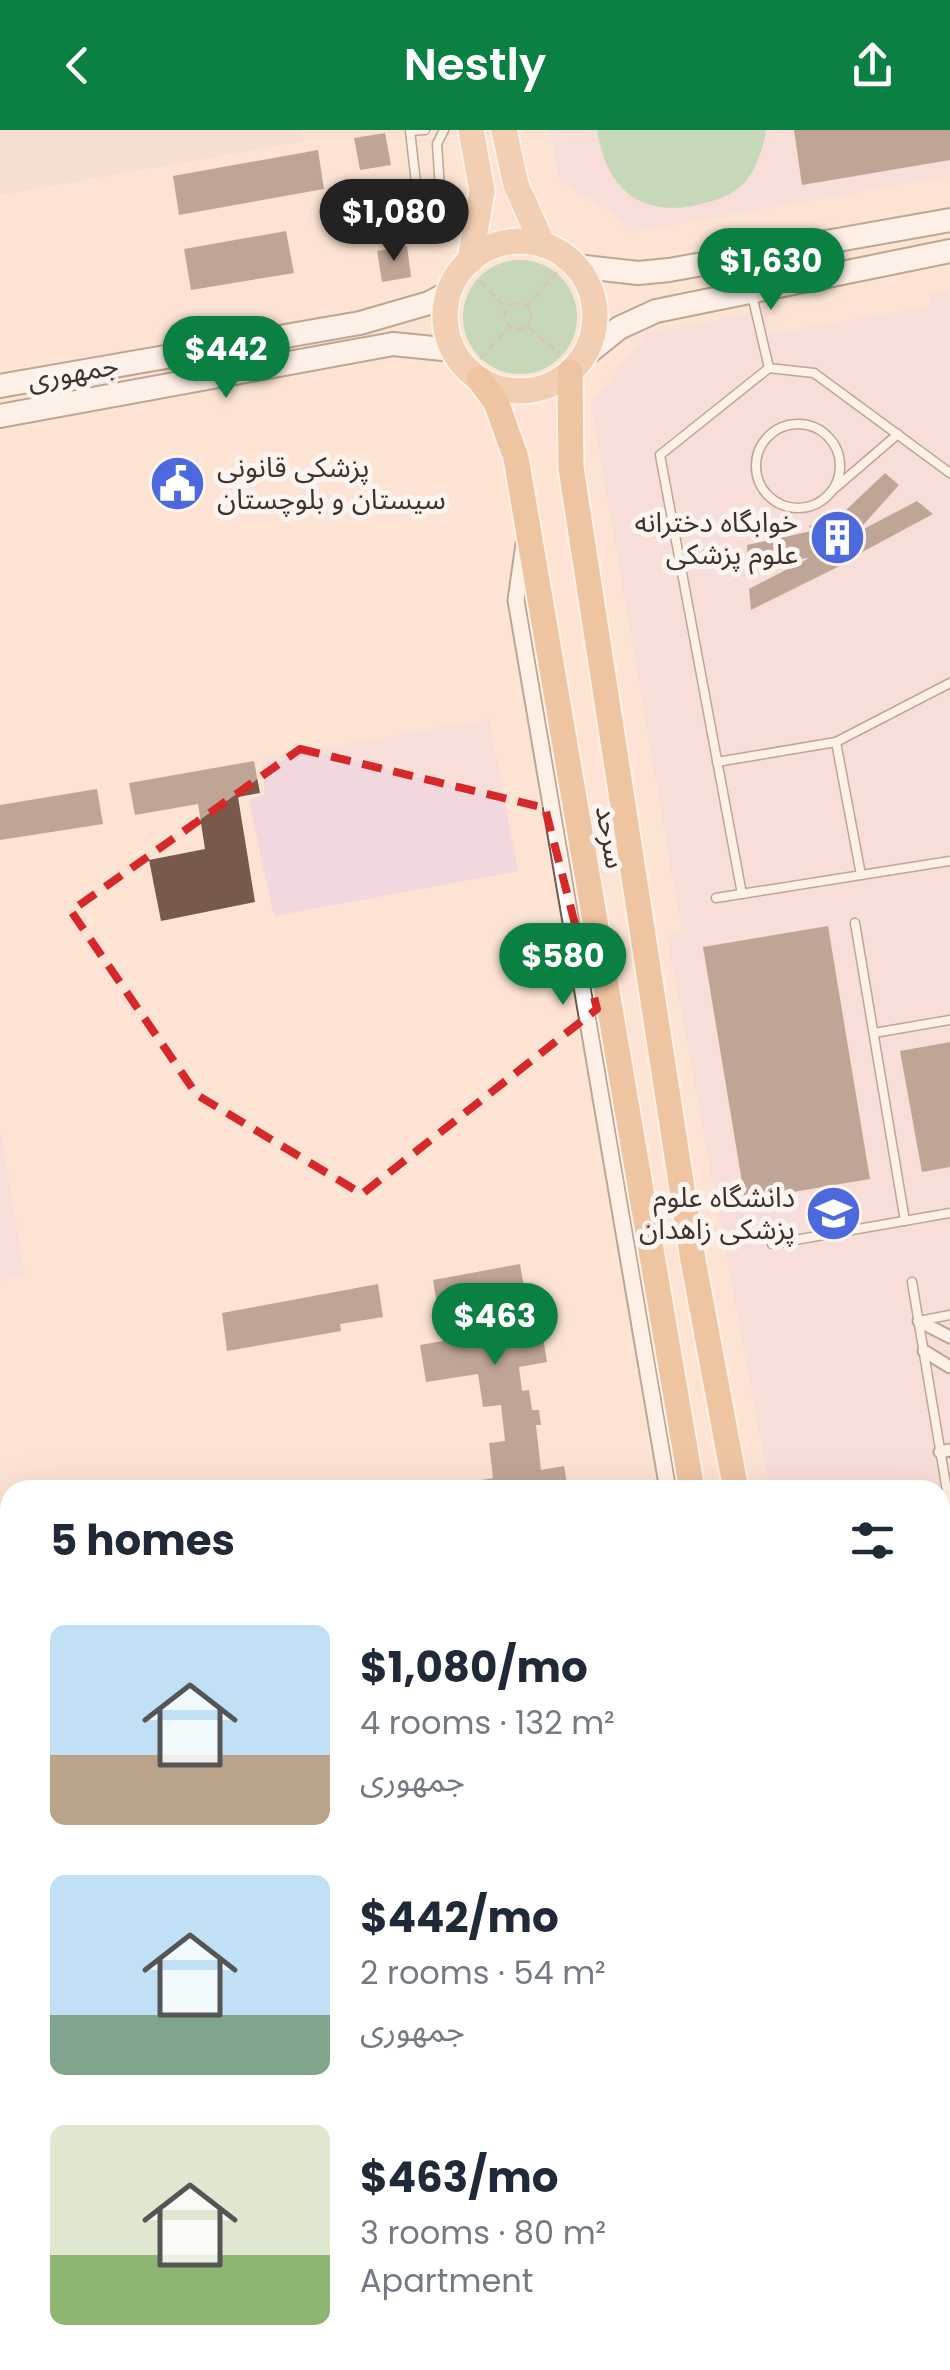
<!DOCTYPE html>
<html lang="en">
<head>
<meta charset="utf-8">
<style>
	:root { --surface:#fff; --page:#f6f6f7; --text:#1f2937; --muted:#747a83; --accent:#0b8043 }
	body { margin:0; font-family:Poppins,"Noto Sans Arabic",sans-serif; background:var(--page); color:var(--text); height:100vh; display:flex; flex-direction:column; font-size:38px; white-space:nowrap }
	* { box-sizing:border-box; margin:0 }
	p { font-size:32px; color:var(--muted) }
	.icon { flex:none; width:55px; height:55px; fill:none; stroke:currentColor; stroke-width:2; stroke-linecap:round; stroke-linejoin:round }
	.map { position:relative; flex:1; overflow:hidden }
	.drawer { position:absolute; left:0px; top:1350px; width:950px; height:890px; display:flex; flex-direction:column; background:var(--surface); border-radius:30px 30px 0 0; box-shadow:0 10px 40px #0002 }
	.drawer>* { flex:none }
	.price { position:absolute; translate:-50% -85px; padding:0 22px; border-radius:35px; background:var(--accent); color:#fff; font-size:32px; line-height:65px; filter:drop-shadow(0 2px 5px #0008) }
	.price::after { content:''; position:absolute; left:50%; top:60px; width:30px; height:22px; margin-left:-15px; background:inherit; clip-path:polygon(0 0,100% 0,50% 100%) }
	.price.selected { background:#222; color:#fff }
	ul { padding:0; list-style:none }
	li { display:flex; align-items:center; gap:30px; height:250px; padding:0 50px }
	li span { display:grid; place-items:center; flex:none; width:280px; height:200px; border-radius:15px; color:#555 }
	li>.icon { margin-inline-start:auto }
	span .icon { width:120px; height:120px; fill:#fffc; stroke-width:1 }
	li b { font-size:42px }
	h2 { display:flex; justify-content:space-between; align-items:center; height:120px; padding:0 50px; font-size:42px }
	header { display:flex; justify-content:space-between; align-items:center; height:130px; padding:0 50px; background:var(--accent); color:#fff; font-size:45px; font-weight:600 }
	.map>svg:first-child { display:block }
</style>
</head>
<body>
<header><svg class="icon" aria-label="back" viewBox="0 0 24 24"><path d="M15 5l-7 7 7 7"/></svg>Nestly<svg class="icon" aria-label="share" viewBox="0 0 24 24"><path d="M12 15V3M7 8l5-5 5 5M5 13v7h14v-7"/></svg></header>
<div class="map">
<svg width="950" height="2240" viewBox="0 0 950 2240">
	<rect width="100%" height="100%" fill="#fce3d3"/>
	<polygon fill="#f2d8d3" points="0,0 302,0 304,11 0,65"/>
	<g fill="#f1d7de">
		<polygon points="550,0 950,0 950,46 628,103 615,86 559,50"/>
		<polygon points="950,160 950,1915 940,1895 940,1360 770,1360 667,805 682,802 591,273 647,203 765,181 770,204 930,176 929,164"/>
		<polygon points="489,589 518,741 274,786 249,670 265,664 262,629"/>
		<polygon points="0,998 25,1146 0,1151"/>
		<polygon points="950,1964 950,2240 938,2240 940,2003"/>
		<polygon points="10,2029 10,2230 100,2230 102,2240 0,2240 0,2030"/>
	</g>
	<g fill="#88c89c">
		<path d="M 597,0 L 765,0 L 766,4 C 760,24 755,47 737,59 C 726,68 707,73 693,76 C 635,86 606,55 597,0 Z"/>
		<circle cx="520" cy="187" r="57"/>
	</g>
	<g fill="#775a4c">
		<polygon points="794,0 950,0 950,30 802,55"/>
		<polygon points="385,3 391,35 360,40 354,8"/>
		<polygon points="318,20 324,59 179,85 173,46"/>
		<polygon points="286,101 294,143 191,160 184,119"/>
		<polygon points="407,116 411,147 382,152 377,121"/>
		<polygon points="885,343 899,355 856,403 917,371 933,384 853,427 854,429 751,480 749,459 809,428 748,434 747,415 812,401 809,396 846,380"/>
		<polygon points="254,631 260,663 238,667 255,772 161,791 149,730 205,719 198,674 135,685 129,653"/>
		<polygon points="97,659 103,694 0,710 0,675"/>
		<polygon points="828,796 870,1049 745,1070 703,817"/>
		<polygon points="950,912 950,1037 922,1042 900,921"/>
		<polygon points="520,1134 531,1196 541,1195 547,1232 519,1237 522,1261 529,1260 532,1280 539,1280 541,1295 536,1295 541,1340 564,1336 568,1360 464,1360 464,1353 493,1348 489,1313 505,1311 501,1275 483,1277 478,1244 426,1252 420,1215 443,1211 433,1150"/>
		<polygon points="378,1154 383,1187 340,1194 341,1201 227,1221 222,1183"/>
	</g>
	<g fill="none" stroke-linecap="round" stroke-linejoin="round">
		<defs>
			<g id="service">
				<polyline points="425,0 410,1 422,104 432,102 440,59 437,14 444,0"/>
				<polyline points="752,165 769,238 814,243 950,343"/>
				<circle cx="798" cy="336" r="42"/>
				<polyline points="834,359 898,304"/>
				<polyline points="836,612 861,745"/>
				<polyline points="717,632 836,612 950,553"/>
				<polyline points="742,764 660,325 769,238"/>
				<polyline points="716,768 950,731"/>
				<polyline points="855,793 905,1091"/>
				<polyline points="874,903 950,890"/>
				<polyline points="772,1114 950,1083"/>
				<polyline points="912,1152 950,1379"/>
				<polyline points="919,1191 950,1185"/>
				<polyline points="0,1961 10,1992"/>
				<polyline points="0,2200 10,2199"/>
			</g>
			<g id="pedestrian">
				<polyline points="919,1191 950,1207"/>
				<polyline points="924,1221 950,1237"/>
				<polyline points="940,1322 950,1320"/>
			</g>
			<g id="minor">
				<polyline points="524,414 516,470 668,1360"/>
				<polyline points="113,2230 115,2240"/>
				<polyline points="815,2230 817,2240"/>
			</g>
			<g id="secondary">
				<polyline points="576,136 638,143 669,140 950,90"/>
				<polyline points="583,227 619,198 656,181 950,121"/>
				<polyline points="0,256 360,193 429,173 448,163"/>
				<polyline points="0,286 393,214 453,220"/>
			</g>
			<g id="primary">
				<polyline points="504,0 516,55 543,115"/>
				<circle cx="520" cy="186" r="75"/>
				<polyline points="470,131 482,61 471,0"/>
			</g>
			<g id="trunk">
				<polyline points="570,242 571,338 693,1130 736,1360"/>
				<polyline points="479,249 496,272 516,328 692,1360"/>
				<polyline points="840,2230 842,2240"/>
				<polyline points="895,2230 897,2240"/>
			</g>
		</defs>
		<use href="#service" stroke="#745a48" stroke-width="11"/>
		<use href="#pedestrian" stroke="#745a48" stroke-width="15"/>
		<use href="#minor" stroke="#745a48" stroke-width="19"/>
		<use href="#secondary" stroke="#745a48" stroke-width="26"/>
		<use href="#primary" stroke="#fff" stroke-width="29"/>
		<use href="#trunk" stroke="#fff" stroke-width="29"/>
		<g stroke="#af9b8f" stroke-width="2.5" stroke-dasharray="8 5" stroke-linecap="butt">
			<polyline points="480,151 506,178"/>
			<circle cx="518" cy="186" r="13"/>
			<polyline points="526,177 557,142"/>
			<polyline points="528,197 560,224"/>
			<polyline points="480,229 508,198"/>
		</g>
		<use href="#service" stroke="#fff" stroke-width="8"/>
		<use href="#pedestrian" stroke="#fff" stroke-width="11"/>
		<use href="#minor" stroke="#fff" stroke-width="15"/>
		<use href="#secondary" stroke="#fff" stroke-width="22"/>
		<use href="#primary" stroke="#e7b68b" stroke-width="25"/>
		<use href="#trunk" stroke="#df9e64" stroke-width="25"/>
	</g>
	<path d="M0 0H950V2240H0ZM 300,619 L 545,678 L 597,879 L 362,1064 L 197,965 L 71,781 Z" fill="#fce3d3" fill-opacity=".55" fill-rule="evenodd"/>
	<path fill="none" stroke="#d62828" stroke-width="8" stroke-dasharray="20 12" stroke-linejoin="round" d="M 300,619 L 545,678 L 597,879 L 362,1064 L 197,965 L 71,781 Z"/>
	<defs>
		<symbol id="civic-disc" viewBox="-11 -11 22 22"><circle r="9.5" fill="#4d69de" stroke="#fbf4f0"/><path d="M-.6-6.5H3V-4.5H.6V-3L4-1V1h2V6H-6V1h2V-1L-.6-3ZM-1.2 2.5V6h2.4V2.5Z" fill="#fff"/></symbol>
		<symbol id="building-disc" viewBox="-11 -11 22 22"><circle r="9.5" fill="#4d69de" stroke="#fbf4f0"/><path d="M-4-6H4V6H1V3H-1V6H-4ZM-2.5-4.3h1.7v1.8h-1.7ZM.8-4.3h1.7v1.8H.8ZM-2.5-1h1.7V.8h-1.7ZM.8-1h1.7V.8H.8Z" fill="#fff"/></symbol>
		<symbol id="university-disc" viewBox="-11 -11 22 22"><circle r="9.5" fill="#4d69de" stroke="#fbf4f0"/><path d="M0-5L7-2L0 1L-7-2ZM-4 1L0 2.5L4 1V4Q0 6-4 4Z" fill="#fff"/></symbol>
	</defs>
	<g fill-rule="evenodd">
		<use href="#civic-disc" x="146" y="322" width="63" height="63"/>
		<use href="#building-disc" x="806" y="376" width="63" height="63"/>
		<use href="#university-disc" x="802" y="1052" width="63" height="63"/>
	</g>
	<g text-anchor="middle" stroke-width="10" stroke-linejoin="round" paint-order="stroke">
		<g font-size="28" fill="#3e322a" stroke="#fbf4f0">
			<text transform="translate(73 242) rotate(-10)" y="10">جمهوری</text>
			<text transform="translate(611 707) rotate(80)" y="10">سرحد</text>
		</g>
		<g font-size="28" fill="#3e322a" stroke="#fbf4f0" text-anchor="end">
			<text x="217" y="347" text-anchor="start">پزشکی قانونی<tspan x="217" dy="32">سیستان و بلوچستان</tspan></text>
			<text x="798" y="402">خوابگاه دخترانه<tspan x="798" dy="32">علوم پزشکی</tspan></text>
			<text x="795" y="1077">دانشگاه علوم<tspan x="795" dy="32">پزشکی زاهدان</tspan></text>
		</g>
	</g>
</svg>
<b class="price selected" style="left:394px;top:134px">$1,080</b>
<b class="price" style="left:771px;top:183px">$1,630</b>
<b class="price" style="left:226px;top:271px">$442</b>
<b class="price" style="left:563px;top:878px">$580</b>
<b class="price" style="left:495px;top:1238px">$463</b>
<section class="drawer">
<h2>5 homes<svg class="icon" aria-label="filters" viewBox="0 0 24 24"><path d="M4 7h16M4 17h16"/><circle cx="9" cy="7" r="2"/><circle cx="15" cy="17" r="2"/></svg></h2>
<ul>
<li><span style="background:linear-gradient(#bfe0f5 65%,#b9a48a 0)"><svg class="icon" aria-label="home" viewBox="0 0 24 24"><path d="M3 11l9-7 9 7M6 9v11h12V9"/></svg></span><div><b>$1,080/mo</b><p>4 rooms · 132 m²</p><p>جمهوری</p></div></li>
<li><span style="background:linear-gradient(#bfe0f5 70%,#7fa58c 0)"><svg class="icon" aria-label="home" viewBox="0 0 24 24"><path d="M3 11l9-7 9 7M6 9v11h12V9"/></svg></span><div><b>$442/mo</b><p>2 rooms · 54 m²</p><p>جمهوری</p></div></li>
<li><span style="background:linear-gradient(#dfe7d0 65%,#8fb573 0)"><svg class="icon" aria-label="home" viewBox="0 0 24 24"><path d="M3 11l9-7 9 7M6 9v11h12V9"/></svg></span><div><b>$463/mo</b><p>3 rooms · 80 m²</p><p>Apartment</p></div></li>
</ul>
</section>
</div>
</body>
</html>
